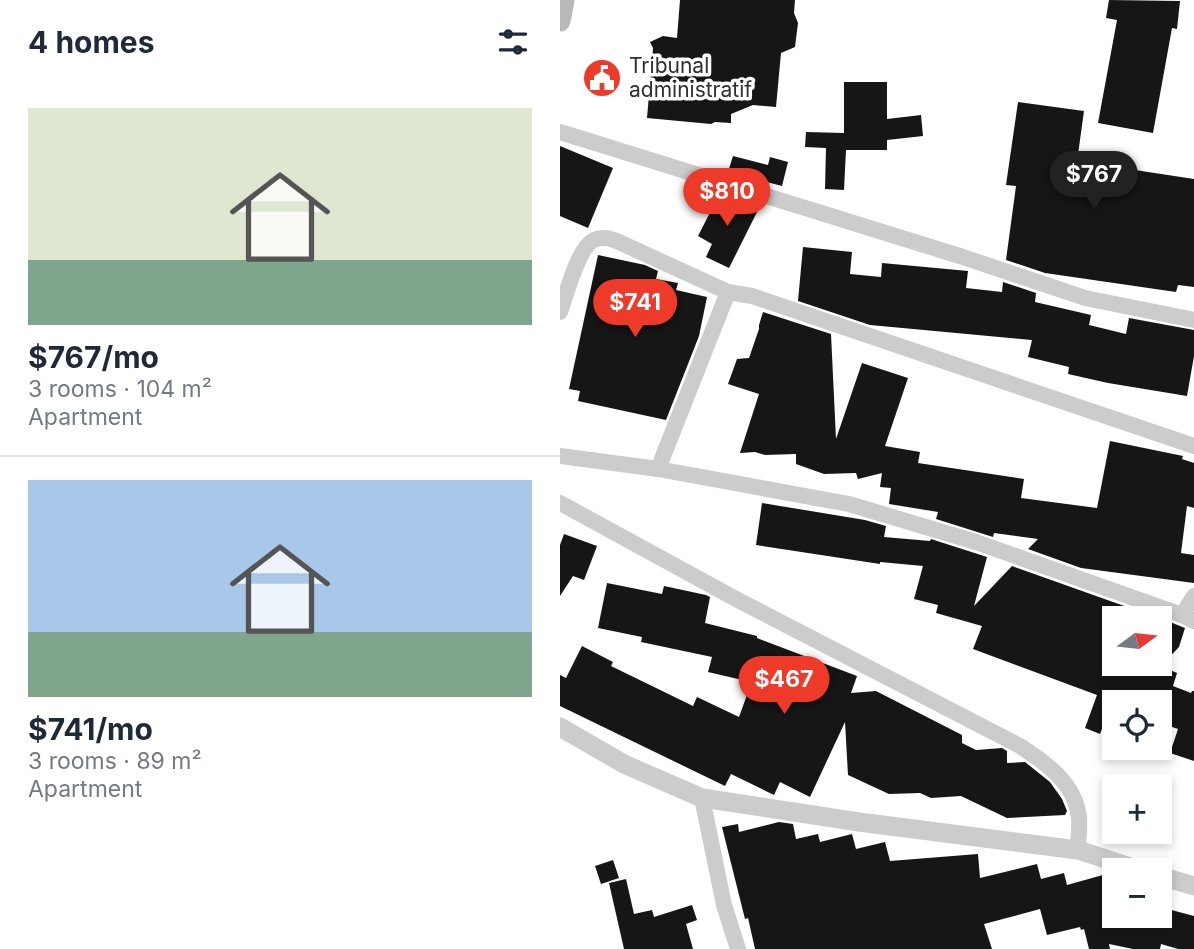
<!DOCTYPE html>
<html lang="en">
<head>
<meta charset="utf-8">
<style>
	:root { --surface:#fff; --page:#f6f6f7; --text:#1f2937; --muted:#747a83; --line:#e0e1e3; --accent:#ee3a28 }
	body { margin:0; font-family:Inter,sans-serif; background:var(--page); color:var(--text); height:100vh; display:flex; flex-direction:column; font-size:26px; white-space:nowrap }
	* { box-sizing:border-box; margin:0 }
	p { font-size:23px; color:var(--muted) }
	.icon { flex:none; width:38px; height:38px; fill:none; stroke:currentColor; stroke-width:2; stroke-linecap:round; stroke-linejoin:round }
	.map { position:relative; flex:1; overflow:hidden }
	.panel { display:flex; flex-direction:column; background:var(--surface); width:560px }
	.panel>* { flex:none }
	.needle { width:46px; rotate:75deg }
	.buttons { position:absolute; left:542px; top:606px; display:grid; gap:14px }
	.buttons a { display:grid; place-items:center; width:70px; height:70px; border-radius:0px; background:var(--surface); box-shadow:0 4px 10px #0003; font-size:35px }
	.price { position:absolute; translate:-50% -60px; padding:0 16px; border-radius:24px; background:var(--accent); color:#fff; font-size:23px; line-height:46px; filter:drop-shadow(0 2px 4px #0008) }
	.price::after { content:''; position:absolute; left:50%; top:42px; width:21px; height:16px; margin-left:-10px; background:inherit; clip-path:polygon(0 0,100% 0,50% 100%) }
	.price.on { background:#222; color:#fff }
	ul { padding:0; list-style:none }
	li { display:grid; align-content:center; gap:14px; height:371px; padding:0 28px }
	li+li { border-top:2px solid var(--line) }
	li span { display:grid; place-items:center; height:217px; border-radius:0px; color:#555 }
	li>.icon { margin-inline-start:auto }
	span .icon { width:126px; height:126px; fill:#fffc; stroke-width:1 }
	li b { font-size:30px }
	h2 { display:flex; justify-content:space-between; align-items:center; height:84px; padding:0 28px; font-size:30px }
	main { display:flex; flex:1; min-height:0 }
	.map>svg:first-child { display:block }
</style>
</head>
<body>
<main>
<section class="panel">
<h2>4 homes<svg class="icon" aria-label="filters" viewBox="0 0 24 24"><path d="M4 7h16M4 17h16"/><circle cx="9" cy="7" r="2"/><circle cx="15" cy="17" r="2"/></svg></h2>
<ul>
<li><span style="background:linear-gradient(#dfe7d0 70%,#7fa58c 0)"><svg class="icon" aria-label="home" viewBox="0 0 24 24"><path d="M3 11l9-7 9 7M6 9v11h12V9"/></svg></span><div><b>$767/mo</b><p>3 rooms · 104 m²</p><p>Apartment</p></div></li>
<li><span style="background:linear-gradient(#a9c7e8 70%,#7fa58c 0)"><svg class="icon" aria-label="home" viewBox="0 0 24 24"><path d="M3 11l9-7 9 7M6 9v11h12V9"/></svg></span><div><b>$741/mo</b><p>3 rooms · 89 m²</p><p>Apartment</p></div></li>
</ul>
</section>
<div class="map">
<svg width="634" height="949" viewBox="0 0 634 949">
	<rect width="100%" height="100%" fill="#fff"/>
	<g fill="#161616">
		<polygon points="120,0 235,0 234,13 238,23 235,47 221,53 216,107 193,105 171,114 171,123 155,122 151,124 87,118 93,48 90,42 103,36 117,38"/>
		<polygon points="549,0 620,1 617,29 612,28 593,133 538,123 557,20 546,18"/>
		<polygon points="284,82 327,82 327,119 361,115 363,136 327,140 327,150 286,150 284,190 265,189 266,148 245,147 246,132 284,133"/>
		<polygon points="458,102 524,111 515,176 560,182 562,168 634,179 634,287 618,285 616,292 485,273 446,260 456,186 446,185"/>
		<polygon points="0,146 53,168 28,228 0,216"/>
		<polygon points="173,156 208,165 210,157 228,162 222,186 168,172"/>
		<polygon points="160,193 172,196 198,210 169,268 146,257 152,244 138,236"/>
		<polygon points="243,247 292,252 290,274 321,277 322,263 408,271 406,288 442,292 443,282 476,293 475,302 531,315 529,325 566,334 569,318 634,330 634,356 627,396 548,383 508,374 509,367 468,357 472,340 310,325 238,301"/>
		<polygon points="38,255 85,265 98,271 96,279 118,283 116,290 147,297 139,336 106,420 18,401 20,391 9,389"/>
		<polygon points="203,312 271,334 276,439 302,363 348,378 325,446 360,452 358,463 464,479 461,498 537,508 550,441 623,456 622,459 634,463 634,508 627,506 621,553 634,555 634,583 521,568 468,549 478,539 434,533 433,537 376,519 378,512 329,504 331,488 320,487 322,473 298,479 296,473 264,474 236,464 236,454 205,455 195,452 180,453 199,394 168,384 177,359 189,358 199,329 199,325"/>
		<polygon points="202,503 305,520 326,526 324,537 370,541 371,539 427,557 414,606 452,566 598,618 555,618 555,663 592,663 600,666 600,618 625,628 619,647 601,666 617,673 613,686 631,693 632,691 634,691 634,761 610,753 618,729 600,723 600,702 555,702 555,706 551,705 540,734 525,728 537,695 413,649 422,626 376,613 378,605 354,599 363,566 320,562 320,564 196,545"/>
		<polygon points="4,534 37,546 24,580 13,576 0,596 0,545"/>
		<polygon points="47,583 102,594 104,586 146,595 150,597 145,623 197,636 197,638 297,676 291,693 316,691 402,735 402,743 416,750 442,748 447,751 447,763 465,762 490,782 502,799 507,811 505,815 447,818 401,796 371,798 360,793 329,794 288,775 285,722 250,797 220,782 214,795 171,774 165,786 0,706 0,675 6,678 22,646 53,662 51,666 133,706 137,697 179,717 191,684 191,682 148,672 152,657 81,642 82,637 38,628"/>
		<polygon points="219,822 233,824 236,839 258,834 260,842 292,834 296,849 325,842 330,861 418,854 420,878 477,864 481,879 504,873 507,885 550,873 555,875 555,915 600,915 600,907 634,916 634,949 618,949 601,944 600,949 573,949 549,944 550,949 529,949 524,929 521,930 520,927 487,935 480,909 424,924 432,949 195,949 188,918 185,919 162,827 178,824 179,832"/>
		<polygon points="53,860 59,878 41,884 35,866"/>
		<polygon points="66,879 74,914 92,910 94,917 132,905 137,920 126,924 133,949 64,949 49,883"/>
	</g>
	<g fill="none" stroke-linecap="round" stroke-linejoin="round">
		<g stroke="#ccc" stroke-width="16">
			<polyline points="0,132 403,257 525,298 634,320"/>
			<path d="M 0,312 C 6,296 18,247 34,240 C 42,236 53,239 61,243 L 168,292"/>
			<polyline points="0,456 98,469 289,504 416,542 622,615 634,621"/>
			<polyline points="98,469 168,292 192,296 634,446"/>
			<path d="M 0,503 L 176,599 L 460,746 C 486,763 515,783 519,817 C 520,828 518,839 518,850"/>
			<polyline points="622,615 634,596"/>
			<polyline points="142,798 164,905 178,949"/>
		</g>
		<g stroke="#ccc" stroke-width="19">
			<polyline points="0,727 64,764 142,798 299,822 518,850 580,870"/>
			<polyline points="600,876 634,886"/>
		</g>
		<polyline stroke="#b9b9b9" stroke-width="21" points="0,21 4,0"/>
	</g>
	<defs>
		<symbol id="civic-disc" viewBox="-11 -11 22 22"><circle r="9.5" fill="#ee3a28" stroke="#fff"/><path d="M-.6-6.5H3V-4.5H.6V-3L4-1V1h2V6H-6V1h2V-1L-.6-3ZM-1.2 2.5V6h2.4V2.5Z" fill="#fff"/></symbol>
	</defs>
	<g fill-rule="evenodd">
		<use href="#civic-disc" x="20" y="56" width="44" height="44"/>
	</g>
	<g text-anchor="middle" stroke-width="7" stroke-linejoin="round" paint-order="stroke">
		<g font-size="21" fill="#2f2f2f" stroke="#fff" text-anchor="start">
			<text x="69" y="73">Tribunal<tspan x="69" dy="24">administratif</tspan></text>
		</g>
	</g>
</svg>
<div class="buttons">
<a><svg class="needle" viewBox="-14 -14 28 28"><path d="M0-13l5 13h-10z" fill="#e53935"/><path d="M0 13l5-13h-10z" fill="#747a83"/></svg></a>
<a><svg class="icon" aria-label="locate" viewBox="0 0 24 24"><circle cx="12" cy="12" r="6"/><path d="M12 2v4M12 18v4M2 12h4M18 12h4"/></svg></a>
<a>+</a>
<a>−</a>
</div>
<b class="price on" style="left:534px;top:211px">$767</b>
<b class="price" style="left:167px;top:228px">$810</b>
<b class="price" style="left:75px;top:339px">$741</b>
<b class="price" style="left:224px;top:716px">$467</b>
</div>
</main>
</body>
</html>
